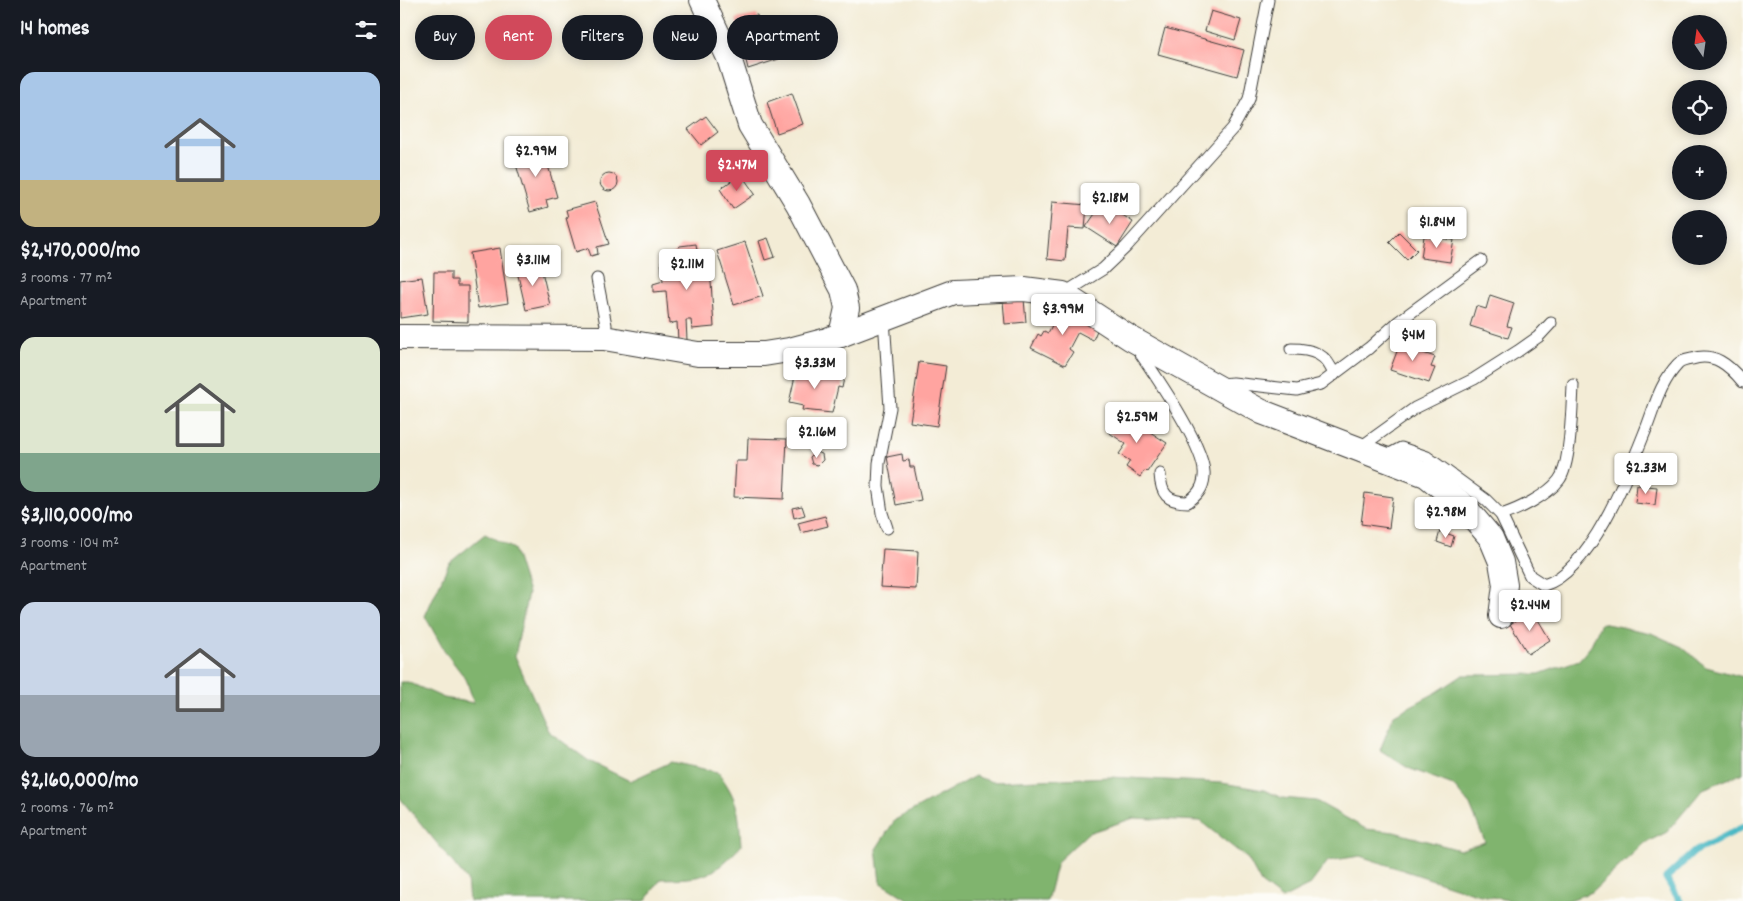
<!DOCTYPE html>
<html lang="en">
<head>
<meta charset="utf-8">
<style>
	:root { --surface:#171b24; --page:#20242c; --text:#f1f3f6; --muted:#9ea1a6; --accent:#d1495b }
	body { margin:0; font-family:Dekko,sans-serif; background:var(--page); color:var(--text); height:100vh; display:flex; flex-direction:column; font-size:19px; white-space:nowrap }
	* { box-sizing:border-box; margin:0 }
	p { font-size:16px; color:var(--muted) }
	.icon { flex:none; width:28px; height:28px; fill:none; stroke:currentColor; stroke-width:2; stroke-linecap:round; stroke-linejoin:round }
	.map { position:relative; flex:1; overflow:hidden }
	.drawer { display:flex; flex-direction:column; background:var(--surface); width:400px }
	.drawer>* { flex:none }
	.top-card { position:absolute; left:15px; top:15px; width:475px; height:45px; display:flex; gap:10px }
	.needle { width:32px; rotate:347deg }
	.controls { position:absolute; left:1272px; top:15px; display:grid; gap:10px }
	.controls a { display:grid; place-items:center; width:55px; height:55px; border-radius:50%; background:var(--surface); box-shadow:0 2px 12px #0003; font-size:25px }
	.price { position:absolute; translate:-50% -42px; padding:0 11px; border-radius:5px; background:#fff; color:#222; font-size:16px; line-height:32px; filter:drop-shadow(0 1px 2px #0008) }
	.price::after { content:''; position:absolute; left:50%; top:30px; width:15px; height:11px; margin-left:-8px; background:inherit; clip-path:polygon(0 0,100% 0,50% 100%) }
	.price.selected { background:var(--accent); color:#fff }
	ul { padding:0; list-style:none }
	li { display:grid; align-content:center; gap:10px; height:265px; padding:0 20px }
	li span { display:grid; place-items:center; height:155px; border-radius:15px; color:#555 }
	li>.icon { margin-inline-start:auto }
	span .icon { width:90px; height:90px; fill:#fffc; stroke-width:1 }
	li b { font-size:21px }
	h2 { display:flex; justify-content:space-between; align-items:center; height:60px; padding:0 20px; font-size:21px }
	.tag { padding:0 18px; border-radius:22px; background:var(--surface); box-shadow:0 2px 12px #0003; font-size:18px; line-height:45px }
	.tag.selected { background:var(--accent); color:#fff }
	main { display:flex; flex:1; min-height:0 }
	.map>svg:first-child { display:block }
</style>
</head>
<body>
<main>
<section class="drawer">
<h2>14 homes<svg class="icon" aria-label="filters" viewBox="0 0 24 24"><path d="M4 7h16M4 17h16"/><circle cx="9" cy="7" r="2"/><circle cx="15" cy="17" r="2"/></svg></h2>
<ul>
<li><span style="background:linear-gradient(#a9c7e8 70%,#c2b280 0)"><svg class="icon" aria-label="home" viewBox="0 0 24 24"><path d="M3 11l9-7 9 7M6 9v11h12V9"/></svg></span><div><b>$2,470,000/mo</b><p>3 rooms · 77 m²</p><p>Apartment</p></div></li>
<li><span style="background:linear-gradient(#dfe7d0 75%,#7fa58c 0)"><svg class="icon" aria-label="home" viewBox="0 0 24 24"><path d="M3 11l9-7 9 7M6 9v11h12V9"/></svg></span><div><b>$3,110,000/mo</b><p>3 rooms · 104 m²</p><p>Apartment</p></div></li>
<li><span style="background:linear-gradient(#c9d6e8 60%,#9aa5b1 0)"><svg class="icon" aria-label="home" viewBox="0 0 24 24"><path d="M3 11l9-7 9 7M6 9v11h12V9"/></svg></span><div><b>$2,160,000/mo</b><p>2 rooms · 76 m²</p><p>Apartment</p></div></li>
</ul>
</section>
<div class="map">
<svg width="1343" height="901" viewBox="0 0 1343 901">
	<rect width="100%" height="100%" fill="#fdfcf7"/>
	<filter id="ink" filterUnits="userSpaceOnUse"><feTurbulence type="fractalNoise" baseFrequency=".02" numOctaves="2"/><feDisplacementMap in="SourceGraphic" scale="10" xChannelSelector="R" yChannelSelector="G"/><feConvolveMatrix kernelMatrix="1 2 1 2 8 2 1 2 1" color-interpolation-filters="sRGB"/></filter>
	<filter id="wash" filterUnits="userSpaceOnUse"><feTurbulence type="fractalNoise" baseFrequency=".0096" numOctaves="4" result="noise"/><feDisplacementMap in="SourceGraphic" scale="20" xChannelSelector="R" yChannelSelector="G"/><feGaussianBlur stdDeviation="1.12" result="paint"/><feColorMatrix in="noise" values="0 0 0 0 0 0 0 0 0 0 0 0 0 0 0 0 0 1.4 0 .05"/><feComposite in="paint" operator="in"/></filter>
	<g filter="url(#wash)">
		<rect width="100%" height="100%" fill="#f3ecd6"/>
		<g fill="#80b46e" stroke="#4e6845">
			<path d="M 85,534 L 114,549 L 128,593 L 115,656 L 148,731 L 189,761 L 230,781 L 271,762 L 318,772 C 339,801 339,812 341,846 C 310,879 304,878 261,879 L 245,901 L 69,901 L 67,880 L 0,798 L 0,682 L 8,682 L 44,698 L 74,703 L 66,679 L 45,652 L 25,616 L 49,563 Z"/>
			<polygon points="1201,623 1251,633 1282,647 1306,667 1343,677 1343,773 1303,789 1267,832 1243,844 1192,892 1167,901 1113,901 1076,894 960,856 928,861 910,885 882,899 861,883 848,859 800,821 734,818 688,833 657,862 647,901 509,900 480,882 476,849 495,820 575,776 592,782 710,777 822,783 864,790 882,798 916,801 966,829 994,832 1060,850 1085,842 1070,805 1053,785 1008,768 980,750 994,715 1037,692 1063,675 1139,674 1179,660 1190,647"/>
		</g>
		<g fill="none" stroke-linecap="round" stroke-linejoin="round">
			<polyline stroke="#4cb9c5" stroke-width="7" points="1280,901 1266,878 1294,852 1343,827"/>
		</g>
		<g id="blocks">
			<g fill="#ffa4a0">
				<polygon points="811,11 841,20 835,40 805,31"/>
				<polygon points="357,15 360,25 371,22 379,59 348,69 336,19"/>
				<polygon points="765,28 844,50 837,76 758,54"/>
				<polygon points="392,93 403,124 377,133 367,102"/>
				<polygon points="306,116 318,132 301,145 288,129"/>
				<polygon points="141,141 157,197 146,200 148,207 130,212 115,161 131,157 128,145"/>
				<circle cx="209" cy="182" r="9"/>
				<polygon points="341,174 355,194 333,209 320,189"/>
				<polygon points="195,202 209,244 197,247 198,254 191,256 188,248 176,252 166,218 168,217 166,210"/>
				<polygon points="652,202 687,205 685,229 668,228 665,261 647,259"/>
				<polygon points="703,202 733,222 717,247 686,227"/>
				<polygon points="999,232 1017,250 1007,260 989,242"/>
				<polygon points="1024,236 1054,240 1050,262 1021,258"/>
				<polygon points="368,238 375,257 365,260 359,241"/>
				<polygon points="345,242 363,296 334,305 317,251"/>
				<polygon points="296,244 299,263 303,262 311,282 314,327 292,329 291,320 286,320 287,340 278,341 277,322 269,324 266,291 253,292 253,284 263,281 261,261 272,260 271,256 280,246"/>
				<polygon points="100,248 108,303 78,308 70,253"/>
				<polygon points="140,263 150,305 126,310 117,271"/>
				<polygon points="34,272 51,272 51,280 57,280 57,286 68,286 68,322 33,321"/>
				<polygon points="22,277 28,314 0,318 0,280"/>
				<polygon points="1090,295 1114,303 1107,326 1112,327 1108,338 1070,326 1076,306 1086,309"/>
				<polygon points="624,299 626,322 605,324 603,301"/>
				<polygon points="662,306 698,328 693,340 678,332 669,349 673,352 665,365 631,348 638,334 641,336 644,331 648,333"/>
				<polygon points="1002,338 1014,342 1012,349 1035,357 1031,367 1035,368 1029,383 990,370"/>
				<polygon points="519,362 546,366 537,426 510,422"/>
				<polygon points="397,367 444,378 442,388 438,387 432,413 402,410 403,406 389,403"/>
				<polygon points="721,413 767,443 747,472 745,470 740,477 726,467 730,461 719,454 726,444 708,432"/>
				<polygon points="348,438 387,439 384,499 334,497 336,461 347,461"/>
				<polygon points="415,452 422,454 423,460 418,465 412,464 410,457"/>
				<polygon points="502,454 503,461 509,460 510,467 514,467 521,500 496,505 487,457"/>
				<polygon points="1237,485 1257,487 1255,505 1235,503"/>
				<polygon points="965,493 993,497 989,528 961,524"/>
				<polygon points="402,506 405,515 394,518 392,508"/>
				<polygon points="425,516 428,526 401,533 398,523"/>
				<polygon points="1040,531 1054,536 1051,547 1037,542"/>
				<polygon points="483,549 518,551 516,589 480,587"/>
				<polygon points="1133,611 1150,640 1128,654 1110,624"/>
			</g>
		</g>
	</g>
	<g filter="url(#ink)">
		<use href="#blocks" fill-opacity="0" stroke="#3c3b38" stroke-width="1"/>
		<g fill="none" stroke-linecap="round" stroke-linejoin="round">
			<defs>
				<g id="lane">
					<polyline points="197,279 206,325 204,338"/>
					<polyline points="663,294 703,269 726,247 833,128 849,99 868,0"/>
					<polyline points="484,319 490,408 479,463 478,486 482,513 487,528"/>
					<path d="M 736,347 C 753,372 808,450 804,477 C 803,489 797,495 788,502 C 767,502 761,494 760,474"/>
					<path d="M 891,349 C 913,349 927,354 934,375"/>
					<polyline points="819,384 833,383 897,390 921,384 969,348 998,322 1081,261"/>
					<polyline points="958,449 1015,408 1074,379 1118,351 1138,337 1151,323"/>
					<path d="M 982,458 L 1001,448 L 1027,457 L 1086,500 L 1101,515 L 1130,576 L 1144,585 C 1191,571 1229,472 1246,429 C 1255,406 1260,383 1278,364 C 1281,361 1287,360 1292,359 C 1314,352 1329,365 1343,382"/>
					<path d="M 1101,515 C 1118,510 1148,495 1159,480 C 1171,465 1172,405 1173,385"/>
				</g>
				<g id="street">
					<polyline points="302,0 329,58 350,125 398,204 443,290 447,308 441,335"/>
					<polyline points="0,337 204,338 298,354 364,354 389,350 427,340 553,292 624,289 663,294 730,338 862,412 1026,475 1063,505 1091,538 1101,562 1105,585 1101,616"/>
				</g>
			</defs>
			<use href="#lane" stroke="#3c3b38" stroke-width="13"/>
			<use href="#street" stroke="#3c3b38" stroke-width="26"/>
			<use href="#lane" stroke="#fff" stroke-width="11"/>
			<use href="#street" stroke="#fff" stroke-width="24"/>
		</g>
	</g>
</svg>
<div class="controls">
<a><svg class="needle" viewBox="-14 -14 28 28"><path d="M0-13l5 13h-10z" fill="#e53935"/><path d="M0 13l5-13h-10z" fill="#9ea1a6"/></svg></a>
<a><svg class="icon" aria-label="locate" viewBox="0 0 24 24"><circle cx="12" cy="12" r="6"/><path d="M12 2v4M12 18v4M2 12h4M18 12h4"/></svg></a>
<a>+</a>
<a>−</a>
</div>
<b class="price" style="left:136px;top:178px">$2.99M</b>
<b class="price selected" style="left:337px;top:192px">$2.47M</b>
<b class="price" style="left:710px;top:225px">$2.18M</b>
<b class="price" style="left:1037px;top:249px">$1.84M</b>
<b class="price" style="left:133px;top:287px">$3.11M</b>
<b class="price" style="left:287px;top:291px">$2.11M</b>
<b class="price" style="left:663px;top:336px">$3.99M</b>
<b class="price" style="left:1013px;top:362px">$4M</b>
<b class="price" style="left:415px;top:390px">$3.33M</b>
<b class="price" style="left:737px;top:444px">$2.59M</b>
<b class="price" style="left:417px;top:459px">$2.16M</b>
<b class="price" style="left:1246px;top:495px">$2.33M</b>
<b class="price" style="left:1046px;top:539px">$2.98M</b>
<b class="price" style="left:1130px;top:632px">$2.44M</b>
<div class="top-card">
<a class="tag">Buy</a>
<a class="tag selected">Rent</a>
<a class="tag">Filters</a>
<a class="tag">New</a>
<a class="tag">Apartment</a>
</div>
</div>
</main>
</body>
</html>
